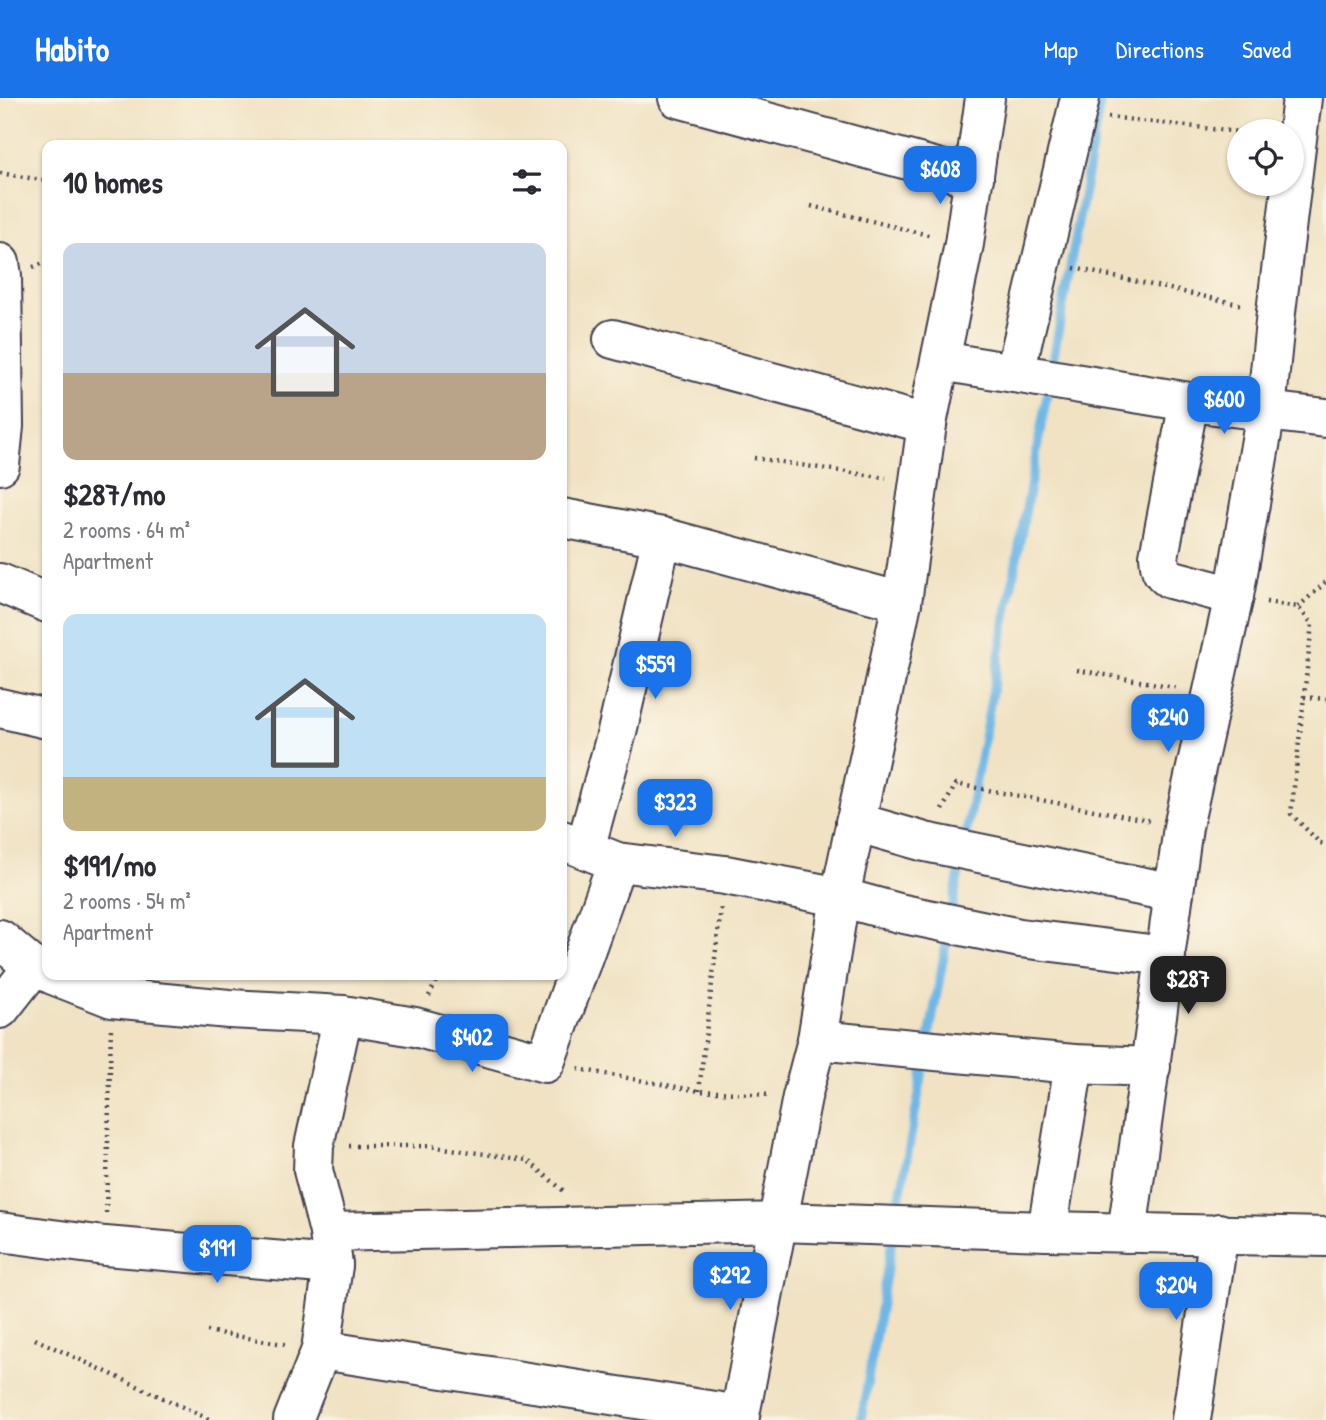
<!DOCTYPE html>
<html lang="en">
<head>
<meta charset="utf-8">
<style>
	:root { --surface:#fff; --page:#f2f2f3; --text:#2b2b33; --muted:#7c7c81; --accent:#1a73e8 }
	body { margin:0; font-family:"Patrick Hand",sans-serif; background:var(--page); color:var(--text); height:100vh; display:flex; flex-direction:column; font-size:26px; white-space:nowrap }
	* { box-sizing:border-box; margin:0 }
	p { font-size:23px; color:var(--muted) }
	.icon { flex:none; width:38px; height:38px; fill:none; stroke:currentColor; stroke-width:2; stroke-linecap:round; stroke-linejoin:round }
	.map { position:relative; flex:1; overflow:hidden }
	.side { position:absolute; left:42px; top:42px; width:525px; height:840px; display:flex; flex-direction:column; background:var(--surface); border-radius:14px; box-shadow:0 2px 5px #0004 }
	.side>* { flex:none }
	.fabs { position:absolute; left:1227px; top:21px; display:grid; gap:14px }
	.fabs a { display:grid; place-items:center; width:77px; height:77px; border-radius:50%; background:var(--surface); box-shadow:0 2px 5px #0004; font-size:35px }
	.price { position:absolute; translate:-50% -60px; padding:0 16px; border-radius:14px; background:var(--accent); color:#fff; font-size:23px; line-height:46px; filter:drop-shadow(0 2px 4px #0008) }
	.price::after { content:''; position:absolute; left:50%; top:42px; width:21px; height:16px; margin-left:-10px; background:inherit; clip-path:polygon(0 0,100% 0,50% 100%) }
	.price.selected { background:#222; color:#fff }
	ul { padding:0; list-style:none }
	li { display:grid; align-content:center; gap:14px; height:371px; padding:0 21px }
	li span { display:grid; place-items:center; height:217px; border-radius:14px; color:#555 }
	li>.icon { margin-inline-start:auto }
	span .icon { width:126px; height:126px; fill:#fffc; stroke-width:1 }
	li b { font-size:30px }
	h2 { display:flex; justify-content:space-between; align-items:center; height:84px; padding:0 21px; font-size:30px }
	header { display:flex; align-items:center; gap:42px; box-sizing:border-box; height:98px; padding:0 35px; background:var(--accent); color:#fff }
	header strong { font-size:33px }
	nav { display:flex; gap:38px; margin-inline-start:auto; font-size:24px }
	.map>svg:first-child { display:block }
</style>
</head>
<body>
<header>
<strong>Habito</strong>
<nav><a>Map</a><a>Directions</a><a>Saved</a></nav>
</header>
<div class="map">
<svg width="1326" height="1322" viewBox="0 0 1326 1322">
	<rect width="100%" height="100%" fill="#fcf5e5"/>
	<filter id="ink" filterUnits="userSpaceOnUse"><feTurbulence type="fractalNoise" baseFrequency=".0143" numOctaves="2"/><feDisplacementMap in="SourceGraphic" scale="14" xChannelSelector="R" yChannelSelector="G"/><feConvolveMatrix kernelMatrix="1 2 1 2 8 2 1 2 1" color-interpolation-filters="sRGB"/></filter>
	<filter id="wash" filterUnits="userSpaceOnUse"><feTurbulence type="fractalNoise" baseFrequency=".00686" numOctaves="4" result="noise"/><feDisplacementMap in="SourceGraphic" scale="28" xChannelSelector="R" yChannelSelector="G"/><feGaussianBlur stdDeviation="1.57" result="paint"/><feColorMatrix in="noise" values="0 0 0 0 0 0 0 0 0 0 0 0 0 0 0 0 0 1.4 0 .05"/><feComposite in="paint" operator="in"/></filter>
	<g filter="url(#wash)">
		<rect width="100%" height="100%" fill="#f0e2c3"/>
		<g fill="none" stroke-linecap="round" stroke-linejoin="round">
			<g stroke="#6eb7e6" stroke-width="9">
				<polyline points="1051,273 1101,0"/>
				<polyline points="965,742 1048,291"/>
				<polyline points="951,817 962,759"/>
				<polyline points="928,945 948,835"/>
				<polyline points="896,1120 925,962"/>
				<polyline points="861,1322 893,1137"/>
			</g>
		</g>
	</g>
	<g filter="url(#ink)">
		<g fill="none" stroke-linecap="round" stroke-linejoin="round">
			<defs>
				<g id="minor">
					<polyline points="678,0 974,80"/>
					<polyline points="0,165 2,178 4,328 0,367"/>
					<polyline points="613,241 927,326"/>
					<polyline points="941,263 1189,304 1326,320"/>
					<polyline points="1015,275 1080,0"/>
					<path d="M 1189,304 L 1159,458 C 1160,469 1160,475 1170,481 L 1234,498"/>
					<polyline points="562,420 662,439 902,504"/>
					<polyline points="0,485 47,505"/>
					<polyline points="0,610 47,621"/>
					<polyline points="855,724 925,744 1174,795"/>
					<polyline points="562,742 617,764 725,777 840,799 899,815 1020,840 1166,858"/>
					<polyline points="585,751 617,634 662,439"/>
					<polyline points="0,841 33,869 47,874"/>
					<polyline points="53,877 112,900 229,911 343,917 415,929 545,965 617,764"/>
					<polyline points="0,911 33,869"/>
					<polyline points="817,942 1074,966 1151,969"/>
					<polyline points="1047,1133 1074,966"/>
					<polyline points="0,1134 105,1148 333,1167"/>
					<polyline points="329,1134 779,1124 1047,1133 1326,1139"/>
					<polyline points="1127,1135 1183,729 1234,498 1266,313 1276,214 1302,0"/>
					<polyline points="321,1252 740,1317"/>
					<polyline points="293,1322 321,1252 333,1167 329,1134 313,1072 314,1048 343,917"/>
					<polyline points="739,1322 802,999 817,942 840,799 902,504 927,326 964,146 985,0"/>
					<polyline points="1191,1322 1219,1135"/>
				</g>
			</defs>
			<use href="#minor" stroke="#413f4f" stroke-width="42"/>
			<g stroke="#413f4f" stroke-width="4.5" stroke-dasharray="2 5" stroke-linecap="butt">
				<polyline points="1108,19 1239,34"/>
				<polyline points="0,75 47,83"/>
				<polyline points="811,108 932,138"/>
				<polyline points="33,169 47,164"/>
				<polyline points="1074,170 1243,207"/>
				<polyline points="754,360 886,380"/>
				<polyline points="1266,504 1298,509 1312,526 1291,716 1320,745 1326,746"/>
				<polyline points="1298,509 1326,484"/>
				<polyline points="1077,572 1180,590"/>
				<polyline points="1304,599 1326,601"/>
				<polyline points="942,712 956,686 1152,723"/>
				<polyline points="429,898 439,877"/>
				<polyline points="578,971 699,993 770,997"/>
				<polyline points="699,993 721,810"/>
				<polyline points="349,1048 429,1048 527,1062 565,1094"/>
				<polyline points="106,1115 111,931"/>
				<polyline points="207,1233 289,1247"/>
				<polyline points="35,1241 211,1322"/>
			</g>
			<use href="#minor" stroke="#fff" stroke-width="38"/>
		</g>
	</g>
</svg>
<div class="fabs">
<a><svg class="icon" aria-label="locate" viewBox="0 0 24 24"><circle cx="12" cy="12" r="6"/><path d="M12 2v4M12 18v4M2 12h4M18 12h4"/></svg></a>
</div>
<b class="price" style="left:940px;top:108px">$608</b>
<b class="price" style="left:1224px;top:338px">$600</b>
<b class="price" style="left:655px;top:603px">$559</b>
<b class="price" style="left:1168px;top:656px">$240</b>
<b class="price" style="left:675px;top:741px">$323</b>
<b class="price selected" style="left:1188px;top:918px">$287</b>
<b class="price" style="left:472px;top:976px">$402</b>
<b class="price" style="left:217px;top:1187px">$191</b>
<b class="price" style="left:730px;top:1214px">$292</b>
<b class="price" style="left:1176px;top:1224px">$204</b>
<section class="side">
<h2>10 homes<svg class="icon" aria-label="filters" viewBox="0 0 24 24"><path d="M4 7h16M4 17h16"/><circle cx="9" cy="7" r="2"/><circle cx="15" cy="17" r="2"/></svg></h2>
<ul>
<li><span style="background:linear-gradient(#c9d6e8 60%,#b9a48a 0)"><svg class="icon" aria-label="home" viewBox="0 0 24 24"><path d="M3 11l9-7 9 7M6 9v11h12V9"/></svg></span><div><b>$287/mo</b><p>2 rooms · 64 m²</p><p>Apartment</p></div></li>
<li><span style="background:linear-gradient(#bfe0f5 75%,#c2b280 0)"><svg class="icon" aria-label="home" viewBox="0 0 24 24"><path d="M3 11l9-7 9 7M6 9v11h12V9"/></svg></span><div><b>$191/mo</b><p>2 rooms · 54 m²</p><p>Apartment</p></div></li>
</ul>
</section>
</div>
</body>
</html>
